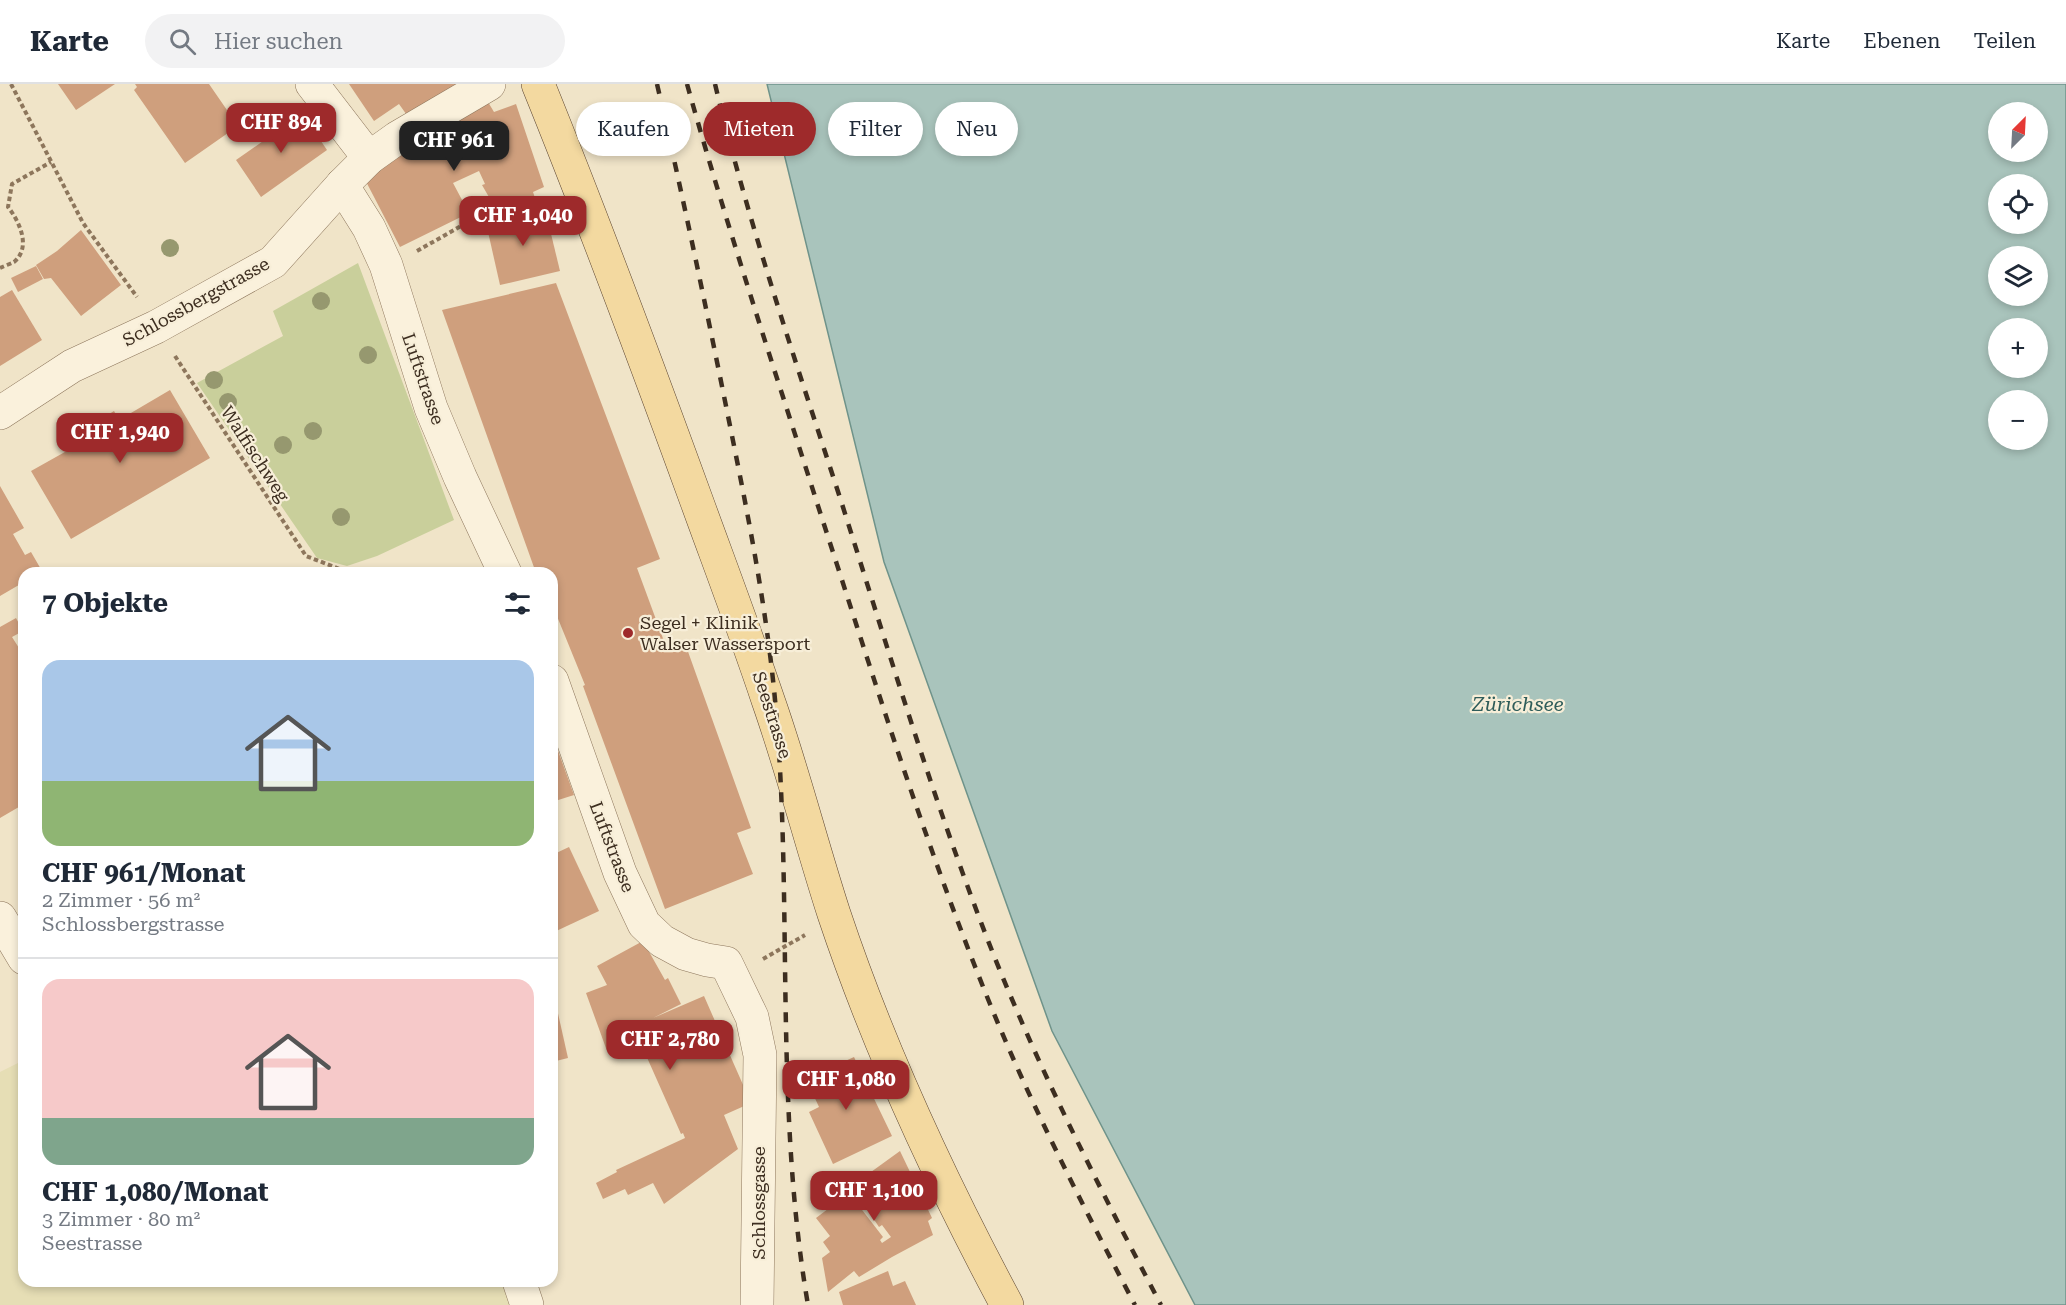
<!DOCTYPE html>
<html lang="de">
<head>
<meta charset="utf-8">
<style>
	:root { --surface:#fff; --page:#f2f2f3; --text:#1f2937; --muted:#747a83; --line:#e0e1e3; --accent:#9e2a2b }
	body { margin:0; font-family:"Roboto Serif",serif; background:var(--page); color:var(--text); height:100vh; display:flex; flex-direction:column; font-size:22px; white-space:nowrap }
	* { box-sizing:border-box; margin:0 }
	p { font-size:20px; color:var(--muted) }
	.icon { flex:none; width:33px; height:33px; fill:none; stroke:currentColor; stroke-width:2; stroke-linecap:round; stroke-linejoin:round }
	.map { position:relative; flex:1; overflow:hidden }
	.sheet { position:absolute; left:18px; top:483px; width:540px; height:720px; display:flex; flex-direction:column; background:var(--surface); border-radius:18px; box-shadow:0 3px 9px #0003 }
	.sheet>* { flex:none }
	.top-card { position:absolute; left:576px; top:18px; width:570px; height:54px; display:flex; gap:12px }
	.needle { width:39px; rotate:24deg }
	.controls { position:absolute; left:1988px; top:18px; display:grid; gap:12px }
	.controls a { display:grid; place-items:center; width:60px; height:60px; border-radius:50%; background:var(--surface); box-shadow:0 3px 9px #0003; font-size:30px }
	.price { position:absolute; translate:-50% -51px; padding:0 14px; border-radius:12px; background:var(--accent); color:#fff; font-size:20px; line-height:39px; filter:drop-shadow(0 2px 3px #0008) }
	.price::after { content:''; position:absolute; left:50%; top:36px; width:18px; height:14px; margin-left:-9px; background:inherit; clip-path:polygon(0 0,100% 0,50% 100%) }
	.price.current { background:#222; color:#fff }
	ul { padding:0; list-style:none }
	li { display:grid; align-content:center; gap:12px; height:318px; padding:0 24px }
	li+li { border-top:2px solid var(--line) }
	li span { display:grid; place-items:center; height:186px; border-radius:18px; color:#555 }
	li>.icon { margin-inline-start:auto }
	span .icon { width:108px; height:108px; fill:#fffc; stroke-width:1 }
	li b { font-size:26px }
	h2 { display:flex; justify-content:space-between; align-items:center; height:72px; padding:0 24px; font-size:26px }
	.pill { padding:0 21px; border-radius:27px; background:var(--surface); box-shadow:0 3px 9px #0003; font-size:21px; line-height:54px }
	.pill.current { background:var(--accent); color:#fff }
	header { display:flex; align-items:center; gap:36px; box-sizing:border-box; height:84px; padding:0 30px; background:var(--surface); border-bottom:2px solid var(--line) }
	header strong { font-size:28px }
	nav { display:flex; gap:33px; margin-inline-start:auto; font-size:21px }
	.search { width:420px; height:54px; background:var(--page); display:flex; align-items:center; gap:15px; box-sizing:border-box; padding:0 21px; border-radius:33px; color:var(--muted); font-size:22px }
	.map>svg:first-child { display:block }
</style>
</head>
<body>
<header>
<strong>Karte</strong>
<div class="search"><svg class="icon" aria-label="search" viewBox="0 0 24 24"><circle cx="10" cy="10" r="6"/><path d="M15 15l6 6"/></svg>Hier suchen</div>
<nav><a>Karte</a><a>Ebenen</a><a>Teilen</a></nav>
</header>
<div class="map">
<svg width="2066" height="1221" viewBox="0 0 2066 1221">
	<rect width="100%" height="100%" fill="#f0e4c8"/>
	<polygon fill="#e6deb5" points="24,976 24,1197 508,1197 513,1219 509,1221 0,1221 0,988"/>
	<polygon fill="#c9cf9b" points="358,179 454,436 377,472 347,482 317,474 197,299 283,252 273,227"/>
	<path fill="#a9c4bc" stroke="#6f938a" stroke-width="1.5" fill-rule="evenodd" d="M 767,0 L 2066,0 L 2066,1221 L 1195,1221 L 1052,947 L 884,478 ZM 1998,28 L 2037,28 L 2037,68 L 1998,68 ZM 1998,100 L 2037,100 L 2037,140 L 1998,140 ZM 1998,172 L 2037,172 L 2037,212 L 1998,212 ZM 1998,244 L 2037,244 L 2037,284 L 1998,284 ZM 1998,316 L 2037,316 L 2037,356 L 1998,356 Z"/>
	<g fill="#cf9f7d">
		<polygon points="58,0 115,0 76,26"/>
		<polygon points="135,0 209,0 238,42 185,79 134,6 137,3"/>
		<polygon points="349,0 460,0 409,34 399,20 374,37"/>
		<polygon points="488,18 494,28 516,20 544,103 533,108 535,114 497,127 482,101 485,100 479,87 453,99 469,129 400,163 360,86"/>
		<polygon points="302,29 327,66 261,113 236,76 266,55 261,49 276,38 281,44"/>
		<polygon points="545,125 560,187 500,201 486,139"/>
		<polygon points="81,146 121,201 81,232 51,194 44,195 36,181 57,167"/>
		<polygon points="36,182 43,195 18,208 11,194"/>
		<polygon points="556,199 660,475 637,484 668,568 686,562 751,744 737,749 753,790 665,825 583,602 585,601 552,520 552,489 536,489 442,226"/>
		<polygon points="12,206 42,256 0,282 0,213"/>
		<polygon points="170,306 210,374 71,455 31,387 97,350 91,341 114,327 119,336"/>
		<polygon points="0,402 24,444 13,450 25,471 31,468 42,487 24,489 24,498 0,512"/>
		<polygon points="16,534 23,547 12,553 24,572 24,720 0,734 0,543"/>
		<polygon points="552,650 574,711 552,718"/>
		<polygon points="569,763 599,827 552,849 552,771"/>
		<polygon points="643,857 665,896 668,894 681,920 653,934 704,912 751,1019 724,1031 738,1065 664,1120 653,1099 628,1111 625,1105 603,1115 596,1099 617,1088 616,1086 685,1054 683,1049 681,1050 633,942 634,948 607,967 586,909 607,901 597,882"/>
		<polygon points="552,916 555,916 568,974 552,978"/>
		<polygon points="854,973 892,1052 833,1080 809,1028 819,1023 806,995"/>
		<polygon points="900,1067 932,1134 928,1137 933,1151 892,1173 859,1193 854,1187 828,1208 822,1174 830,1168 823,1158 830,1152 816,1134 849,1109 883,1153 880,1156 882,1159 891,1153 882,1141 879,1143 865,1122 868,1120 853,1101"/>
		<polygon points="888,1187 893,1202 905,1197 916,1221 843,1221 839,1208"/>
	</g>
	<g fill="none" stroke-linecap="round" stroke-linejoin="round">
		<defs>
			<g id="minor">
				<polyline points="312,0 369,74"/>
				<polyline points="342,101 369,144 386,181 431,324 460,393 505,489"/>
				<polyline points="0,329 72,282 156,243 273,178 342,101 369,74 397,54 489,0"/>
				<polyline points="552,597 620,789 644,840 662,857 686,870 707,876 726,879 752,933 760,971 757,1221"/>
				<polyline points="0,834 24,874"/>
				<polyline points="519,1197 527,1221"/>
			</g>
			<path id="major" d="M 538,0 C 594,138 646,278 697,418 C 721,484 746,550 768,616 C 793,687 811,759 834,830 C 879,965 940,1096 1007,1221"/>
		</defs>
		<use href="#minor" stroke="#8d765c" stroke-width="34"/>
		<use href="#major" stroke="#5b4430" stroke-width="34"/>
		<g stroke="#8d765c" stroke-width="4" stroke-dasharray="4.5 3" stroke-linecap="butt">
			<polyline points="11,0 83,139 137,213"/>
			<polyline points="417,167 477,133 548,115"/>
			<path d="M 0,184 C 4,182 10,180 14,178 C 32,163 19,137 8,123 L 12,100 L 51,78"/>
			<polyline points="175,272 306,472 350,489"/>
			<polyline points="763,875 805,851"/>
		</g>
		<use href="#minor" stroke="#faf1dc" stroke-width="33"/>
		<use href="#major" stroke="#f3d9a0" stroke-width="33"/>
		<g stroke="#3d2e20" stroke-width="4.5" stroke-dasharray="10 10" stroke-linecap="butt">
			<path d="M 657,0 C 682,109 705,218 727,327 C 748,431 769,534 777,639 C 792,833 775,1029 808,1221"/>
			<path d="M 687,0 C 727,143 774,284 819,425 C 873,591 924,758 990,920 C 1032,1023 1083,1122 1135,1221"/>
			<path d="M 715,0 C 749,142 797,281 842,420 C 888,565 932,712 987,854 C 1036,980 1098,1101 1161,1221"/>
		</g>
	</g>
	<g fill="#96986f">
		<circle cx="170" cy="164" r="9"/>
		<circle cx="321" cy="217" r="9"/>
		<circle cx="368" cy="271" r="9"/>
		<circle cx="214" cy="296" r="9"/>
		<circle cx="228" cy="318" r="9"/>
		<circle cx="313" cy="347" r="9"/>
		<circle cx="283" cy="361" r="9"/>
		<circle cx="341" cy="433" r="9"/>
	</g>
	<circle fill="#9e2a2b" stroke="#f7eed8" stroke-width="2" cx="628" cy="549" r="6"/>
	<g text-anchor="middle" stroke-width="4.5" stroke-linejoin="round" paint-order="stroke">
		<g font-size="18" fill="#3d2e20" stroke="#f7eed8">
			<text transform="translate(196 218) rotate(-29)" y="6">Schlossbergstrasse</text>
			<text transform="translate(423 295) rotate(71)" y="6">Luftstrasse</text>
			<text transform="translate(255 370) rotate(57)" y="6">Walfischweg</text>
			<text transform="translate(772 631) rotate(72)" y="6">Seestrasse</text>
			<text transform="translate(612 763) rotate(69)" y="6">Luftstrasse</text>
			<text transform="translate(759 1119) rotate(-90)" y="6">Schlossgasse</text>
		</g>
		<g font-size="18" fill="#3d2e20" stroke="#f7eed8" text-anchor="start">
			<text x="640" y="545">Segel + Klinik<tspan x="640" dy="21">Walser Wassersport</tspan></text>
		</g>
		<g font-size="20" font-style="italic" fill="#2f5d5a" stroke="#f7eed8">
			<text x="1518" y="627">Zürichsee</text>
		</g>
	</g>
</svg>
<div class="controls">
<a><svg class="needle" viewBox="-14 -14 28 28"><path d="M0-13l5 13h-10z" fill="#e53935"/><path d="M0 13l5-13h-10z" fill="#747a83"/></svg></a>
<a><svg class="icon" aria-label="locate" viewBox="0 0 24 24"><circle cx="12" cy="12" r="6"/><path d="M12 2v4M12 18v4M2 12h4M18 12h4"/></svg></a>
<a><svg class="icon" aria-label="layers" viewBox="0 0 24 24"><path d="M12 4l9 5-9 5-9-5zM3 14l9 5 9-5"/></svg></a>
<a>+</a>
<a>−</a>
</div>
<b class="price" style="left:281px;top:70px">CHF 894</b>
<b class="price current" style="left:454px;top:88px">CHF 961</b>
<b class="price" style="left:523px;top:163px">CHF 1,040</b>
<b class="price" style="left:120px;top:380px">CHF 1,940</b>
<b class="price" style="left:670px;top:987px">CHF 2,780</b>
<b class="price" style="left:846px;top:1027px">CHF 1,080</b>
<b class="price" style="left:874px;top:1138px">CHF 1,100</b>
<div class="top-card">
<a class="pill">Kaufen</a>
<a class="pill current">Mieten</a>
<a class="pill">Filter</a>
<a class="pill">Neu</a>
</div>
<section class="sheet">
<h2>7 Objekte<svg class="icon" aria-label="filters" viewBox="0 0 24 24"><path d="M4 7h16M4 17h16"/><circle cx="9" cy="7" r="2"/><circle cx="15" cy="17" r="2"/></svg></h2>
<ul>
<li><span style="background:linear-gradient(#a9c7e8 65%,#8fb573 0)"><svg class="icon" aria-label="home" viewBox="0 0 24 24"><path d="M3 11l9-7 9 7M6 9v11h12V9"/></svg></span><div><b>CHF 961/Monat</b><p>2 Zimmer · 56 m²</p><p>Schlossbergstrasse</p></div></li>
<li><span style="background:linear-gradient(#f6c9c9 75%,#7fa58c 0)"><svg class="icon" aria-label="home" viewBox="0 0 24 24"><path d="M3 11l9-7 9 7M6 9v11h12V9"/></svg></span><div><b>CHF 1,080/Monat</b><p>3 Zimmer · 80 m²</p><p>Seestrasse</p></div></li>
</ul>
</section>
</div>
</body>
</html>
